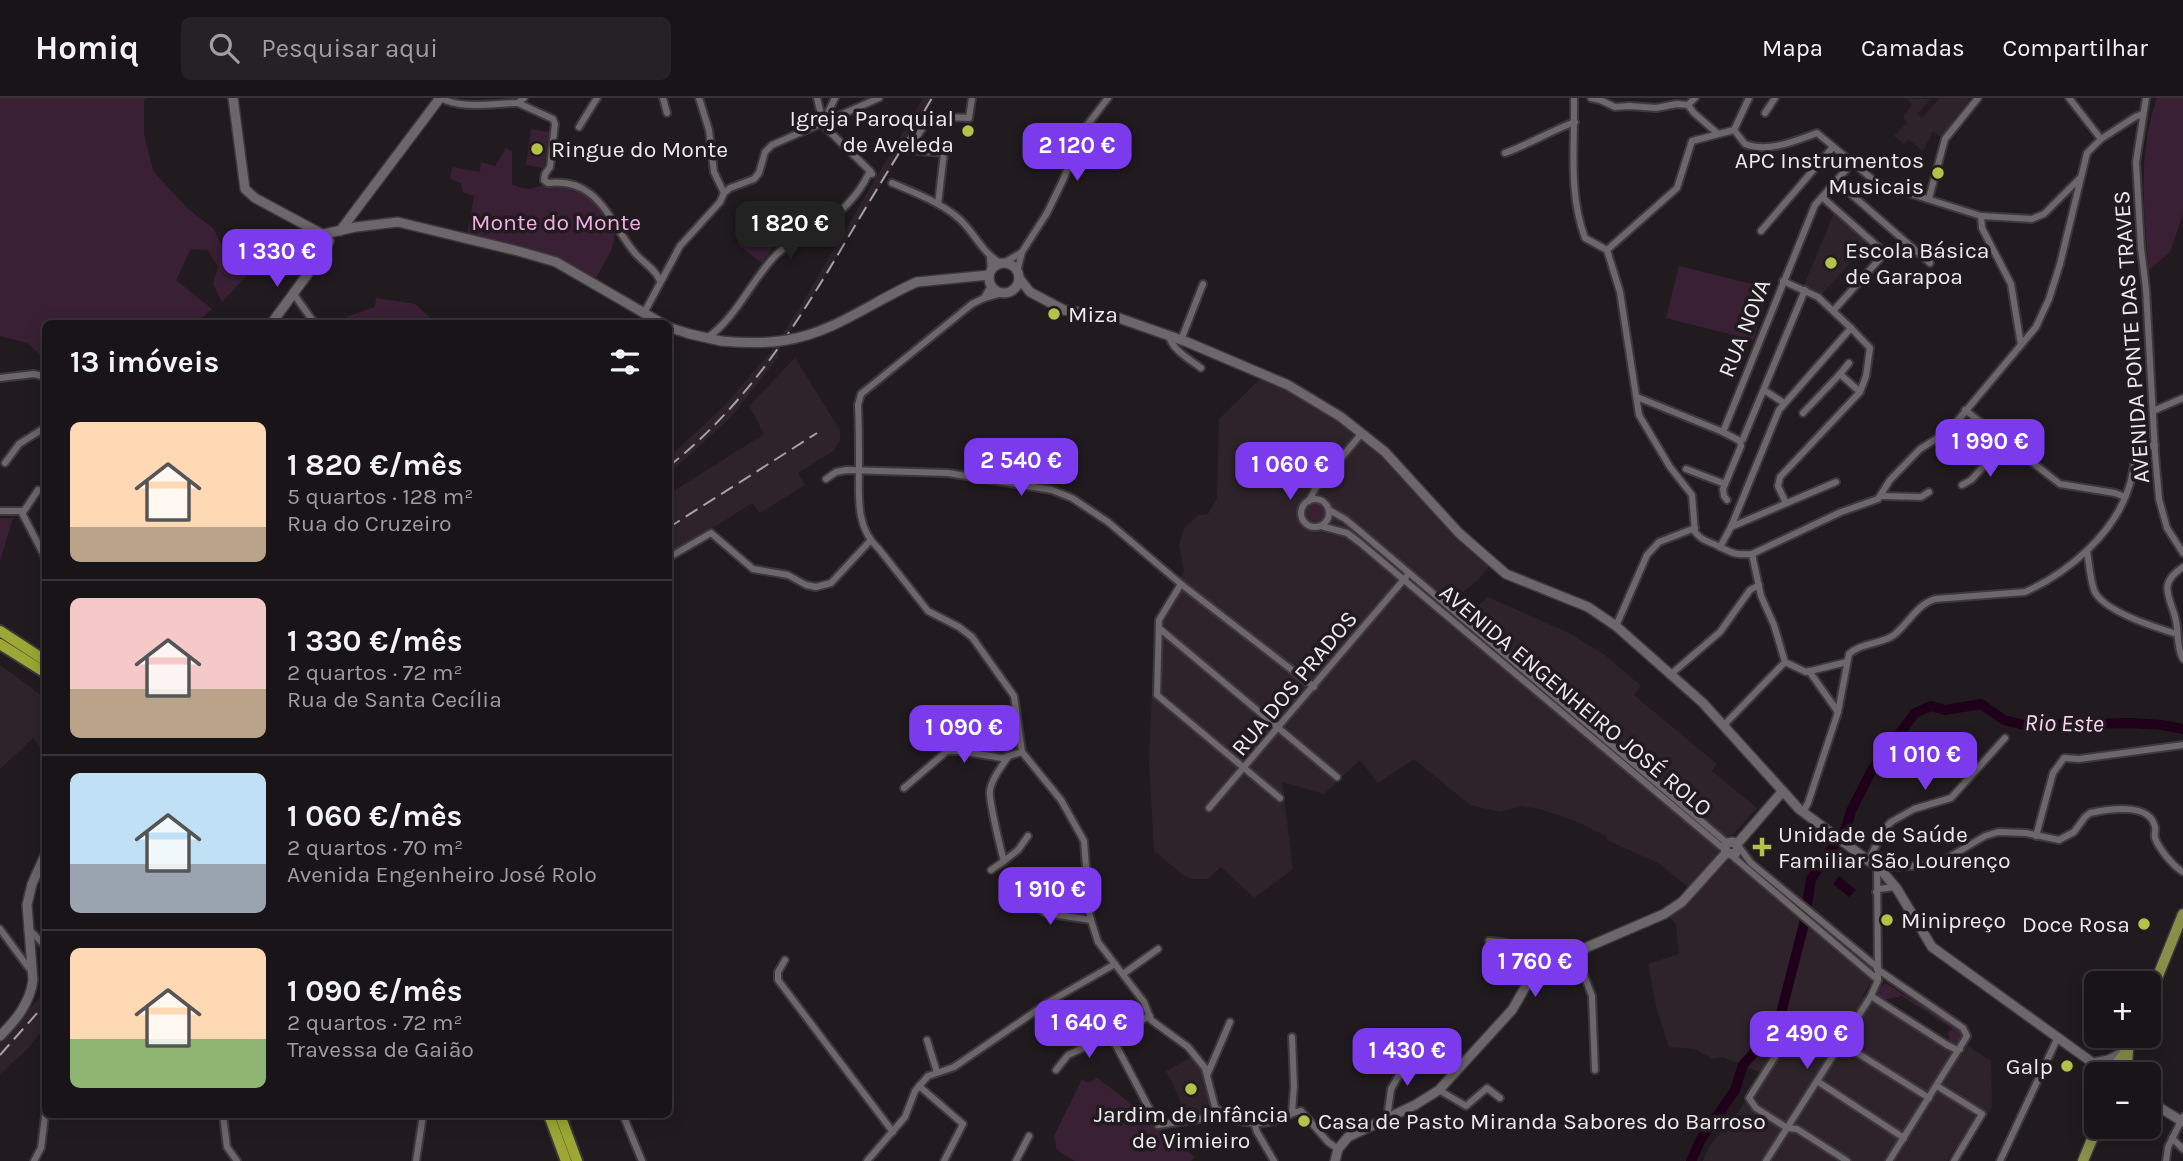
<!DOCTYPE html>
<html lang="pt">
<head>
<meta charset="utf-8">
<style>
	:root { --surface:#191417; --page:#262124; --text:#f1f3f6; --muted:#9f9ea1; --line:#373336; --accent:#7c3aed }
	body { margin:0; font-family:Karla,sans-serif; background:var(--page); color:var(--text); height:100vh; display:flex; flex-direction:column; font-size:26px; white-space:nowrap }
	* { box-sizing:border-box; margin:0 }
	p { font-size:23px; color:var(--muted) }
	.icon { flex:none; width:38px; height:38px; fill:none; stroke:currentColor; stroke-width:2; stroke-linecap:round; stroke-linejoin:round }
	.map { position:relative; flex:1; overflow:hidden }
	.side { position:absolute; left:42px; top:222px; width:630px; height:798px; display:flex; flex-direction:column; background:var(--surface); border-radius:10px; box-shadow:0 4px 18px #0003,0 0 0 2px var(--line) }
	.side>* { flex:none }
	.fabs { position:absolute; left:2084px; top:873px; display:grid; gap:14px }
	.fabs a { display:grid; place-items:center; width:77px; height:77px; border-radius:10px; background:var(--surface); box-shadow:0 4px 18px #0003,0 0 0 2px var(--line); font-size:35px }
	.price { position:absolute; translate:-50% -60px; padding:0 16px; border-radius:14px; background:var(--accent); color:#fff; font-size:23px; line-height:46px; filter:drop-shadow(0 2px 4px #0008) }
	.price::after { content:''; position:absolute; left:50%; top:42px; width:21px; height:16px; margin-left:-10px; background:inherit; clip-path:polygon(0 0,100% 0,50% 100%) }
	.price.current { background:#222; color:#fff }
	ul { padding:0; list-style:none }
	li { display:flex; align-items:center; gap:21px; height:175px; padding:0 28px }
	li+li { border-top:2px solid var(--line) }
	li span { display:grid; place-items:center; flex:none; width:196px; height:140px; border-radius:10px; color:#555 }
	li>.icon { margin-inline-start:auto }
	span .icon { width:84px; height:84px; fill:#fffc; stroke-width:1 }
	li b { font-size:30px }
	h2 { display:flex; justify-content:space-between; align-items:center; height:84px; padding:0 28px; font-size:30px }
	header { display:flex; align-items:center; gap:42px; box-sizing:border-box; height:98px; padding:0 35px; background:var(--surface); border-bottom:2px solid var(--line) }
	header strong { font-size:33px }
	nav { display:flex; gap:38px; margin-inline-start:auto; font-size:24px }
	.search { width:490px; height:63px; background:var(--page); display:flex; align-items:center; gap:18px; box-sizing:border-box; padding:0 24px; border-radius:10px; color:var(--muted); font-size:26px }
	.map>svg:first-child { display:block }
</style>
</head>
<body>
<header>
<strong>Homiq</strong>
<div class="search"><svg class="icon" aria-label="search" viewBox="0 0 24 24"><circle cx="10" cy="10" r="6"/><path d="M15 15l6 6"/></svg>Pesquisar aqui</div>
<nav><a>Mapa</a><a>Camadas</a><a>Compartilhar</a></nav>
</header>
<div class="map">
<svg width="2183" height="1063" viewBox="0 0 2183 1063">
	<rect width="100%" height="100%" fill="#211b1f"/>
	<g fill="#2e232b">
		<polygon points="923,0 935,0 778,254 778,260 731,319 669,376 669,359 724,308 773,251 803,204"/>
		<polygon points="1907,0 1931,1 1917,16 1922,20 1940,0 1970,0 1941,39 1933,33 1923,53 1908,41 1904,46 1894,38 1907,25 1903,19 1912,7"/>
		<polygon points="1834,115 1839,116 1870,144 1822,196 1804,187"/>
		<polygon points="795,260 840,332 840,343 833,353 798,375 805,387 760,415 752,405 669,458 669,396 764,336 749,308"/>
		<polygon points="1261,280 1309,301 1355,333 1383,358 1490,467 1478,482 1450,504 1466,518 1488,499 1569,535 1606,558 1641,588 1634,597 1717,666 1712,673 1757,710 1718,753 1872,883 1862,898 1959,960 1967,947 1991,963 1992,1009 1987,1019 1978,1014 1947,1063 1703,1063 1709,1049 1741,1010 1760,974 1723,959 1713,961 1694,951 1669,949 1657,912 1648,866 1679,856 1676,826 1663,813 1676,803 1688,789 1660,766 1607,742 1606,738 1576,723 1540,711 1521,708 1500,714 1470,707 1414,661 1378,685 1360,662 1324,696 1282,684 1293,771 1254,800 1221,769 1208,781 1192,781 1183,777 1154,753 1149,663 1155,520 1184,474 1179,446 1185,429 1199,417 1208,416 1217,400 1219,321"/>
		<polygon points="0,567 45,600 46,658 33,640 0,671"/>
		<polygon points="45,893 45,929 29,949 0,976 0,945"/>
		<polygon points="1192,959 1204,977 1212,1017 1182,1022 1179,999 1166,973"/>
	</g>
	<g fill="#3a2035">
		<polygon points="0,0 146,0 144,3 144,36 153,73 188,111 213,130 227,157 246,143 265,158 222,204 213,186 218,169 208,152 191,151 176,182 212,211 195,226 46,226 45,262 28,245 0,238"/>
		<path d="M 2157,0 L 2183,0 L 2183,116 L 2170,154 L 2149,172 C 2144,115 2137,55 2157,0 Z"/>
		<polygon points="531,31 549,34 544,70 526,67"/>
		<path d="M 506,50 L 512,53 L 512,86 C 535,97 535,85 554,86 C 580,88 622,117 613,146 C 610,158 601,170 596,180 L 559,162 L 467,137 L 474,98 L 463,94 L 461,85 L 450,81 L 452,69 L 480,74 L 481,64 L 495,68 Z"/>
		<polygon points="792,106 806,130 775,147 762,165 737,146 760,124"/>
		<polygon points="1679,168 1767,190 1754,242 1666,220"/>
		<polygon points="376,200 415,206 437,226 346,226 346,219 375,209"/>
		<circle cx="1316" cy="414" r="9"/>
		<polygon points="0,420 13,420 0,463"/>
		<polygon points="1885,885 1959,931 1963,940 1960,945 1950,946 1948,934 1953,931 1902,898 1882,902 1878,897 1878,892"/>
		<path d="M 1097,980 C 1131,1004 1162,1033 1195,1059 L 1191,1063 L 1075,1063 L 1057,1052 L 1054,1038 L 1082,981 L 1088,985 Z"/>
	</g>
	<polygon fill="#1e001a" points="1839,778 1856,792 1849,799 1833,786"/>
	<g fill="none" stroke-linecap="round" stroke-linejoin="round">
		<polyline stroke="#1e001a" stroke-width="10" points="1691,1063 1701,1041 1735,992 1743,967 1778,927 1804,826 1811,781 1846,730 1851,713 1872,672 1915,615 1931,608 1945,612 1981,606 2004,622 2024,627 2132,625 2162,627 2183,631"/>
		<defs>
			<g id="street">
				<path d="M 441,0 C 462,12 494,5 518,5 L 524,0"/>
				<polyline points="663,0 667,15"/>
				<polyline points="699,0 709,32 714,74 724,95"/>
				<polyline points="817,0 823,25 827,31 870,73"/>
				<path d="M 1574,0 C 1575,47 1568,94 1585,140 L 1607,152"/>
				<polyline points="1591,0 1600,2 1615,9 1630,8 1656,10 1677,6 1688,7 1695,0"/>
				<path d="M 1749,0 L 1734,32 L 1745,46 C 1768,55 1795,43 1817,35 L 1877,85 L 1981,118 L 2032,121 L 2044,116 L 2079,81"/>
				<polyline points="2069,0 2101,41"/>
				<polyline points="2146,0 2136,64 2141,150 2146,191 2155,355 2159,401 2167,430 2183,455"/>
				<path d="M 518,5 L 553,21 L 555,26 L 550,69 L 545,76 L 544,82 L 548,85 C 599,79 609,124 635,155 C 643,165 656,171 660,183"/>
				<polyline points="1688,7 1694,15 1717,35"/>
				<polyline points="1765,15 1775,0"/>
				<polyline points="823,25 835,0"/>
				<polyline points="579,29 597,0"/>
				<path d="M 1734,32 L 1692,43 L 1677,90 L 1607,152 L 1620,194 L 1639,317 L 1670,369 L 1692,397 L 1695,434 C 1703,444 1709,443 1720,449 C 1734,456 1736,457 1752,456 L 1841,414 L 1878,401 L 1890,382 L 1920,351 L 1949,333 L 2036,229 L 2049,201 L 2060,166 L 2087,55 L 2101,41 L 2135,19 L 2143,16"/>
				<path d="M 1505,55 C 1530,46 1550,33 1575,24"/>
				<polyline points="1836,83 1930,165"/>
				<path d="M 892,85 C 913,94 937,103 956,118 C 974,132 981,155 1002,166"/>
				<polyline points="1822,99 1885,155 1834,212"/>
				<polyline points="1929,100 1945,41 1978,0"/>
				<polyline points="938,106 944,55 909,52 926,24 947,25 948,19 969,20 972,0"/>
				<polyline points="1981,118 1982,130 2011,186 2021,247"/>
				<polyline points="1761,133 1833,49"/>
				<polyline points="990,160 991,172"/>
				<polyline points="1004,165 1022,154"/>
				<polyline points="1017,174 1022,154 1047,115 1063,82 1085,30 1108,0"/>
				<polyline points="293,195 315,226"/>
				<path d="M 1002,195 L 984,200 L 972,206 L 861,296 L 858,307 C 859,327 859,348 859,368 C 859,397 855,430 879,451 L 928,513 L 959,529 L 972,539 L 1014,598 L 1022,654 L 1061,702 L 1084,743 L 1090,819 L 1098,844 L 1144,904 L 1151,922 L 1188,949 L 1205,970 L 1215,1009 C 1230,1025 1259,1029 1280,1021 C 1287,1018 1293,1014 1301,1013 L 1328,1044 L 1338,1051"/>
				<polyline points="984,200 991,188"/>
				<polyline points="644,215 680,148 720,104 724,95 730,90 754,81 759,75 765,54 772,47 879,0"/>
				<path d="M 1168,236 C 1172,252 1189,261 1201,270"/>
				<path d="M 707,240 C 736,220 751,183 775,158 C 785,147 798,142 811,134 C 836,120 858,99 870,73 L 872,76"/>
				<polyline points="1181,242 1203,186"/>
				<polyline points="1840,276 1849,265"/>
				<polyline points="0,280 34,276 46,279"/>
				<polyline points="1764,292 1784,305"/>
				<polyline points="1637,299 1723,334 1815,107 1852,65"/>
				<polyline points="1965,312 2060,386 2115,395 2125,399"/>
				<polyline points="2153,313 2183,300"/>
				<polyline points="1803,315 1840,276 1860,294"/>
				<polyline points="1723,334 1740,343 1741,348 1723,391 1724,398 1727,402"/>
				<polyline points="1743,341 1805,192"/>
				<polyline points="5,365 19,346 46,329"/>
				<polyline points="1686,371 1725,386"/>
				<polyline points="826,381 836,374 847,372 948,375 1052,392 1072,400 1108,424 1181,486 1314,589"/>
				<polyline points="1962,387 1971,382 2006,344"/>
				<polyline points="1881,398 1921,399 1929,394"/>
				<circle cx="1315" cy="415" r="14"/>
				<polyline points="1309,403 1315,391 1362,335"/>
				<polyline points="1786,405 1778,388 1780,379 1860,294 1866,278 1870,250 1851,230"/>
				<polyline points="1329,412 1345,421 1362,435 1727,745"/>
				<polyline points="0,413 24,413 38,392"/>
				<polyline points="21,413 46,461"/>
				<polyline points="1321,428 1347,435 1359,444 1724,751"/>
				<polyline points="1731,429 1836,384"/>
				<polyline points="1720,449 1731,429 1779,312 1851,230 1818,199 1783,183"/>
				<path d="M 2087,453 C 2089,465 2090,480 2094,492 C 2102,513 2157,530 2177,536"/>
				<polyline points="1752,456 1761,498 1774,527 1785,564"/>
				<polyline points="668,460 711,435 753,471 788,477 806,487 816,489 831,485 870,443"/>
				<path d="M 2183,469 C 2156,487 2171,499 2176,523 C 2179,537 2176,548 2183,561"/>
				<polyline points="1181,486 1159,522 1157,597 1280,700"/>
				<polyline points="1616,528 1647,457 1659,444 1695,430"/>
				<polyline points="1159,530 1337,679"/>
				<polyline points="1785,564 1806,574 1847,564"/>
				<polyline points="1809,573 1838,614"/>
				<polyline points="1670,577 1720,534 1750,492 1759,487"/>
				<polyline points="1724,627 1785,564"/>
				<path d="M 1009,658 C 1002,667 992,680 990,692 C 988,699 1001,753 1004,763 L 1018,752 L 1028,738"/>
				<polyline points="904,690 947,653 960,653 1002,660 1022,654"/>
				<polyline points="1209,710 1406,479"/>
				<path d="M 1803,714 L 1808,705 L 1838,614 L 1849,556 C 1862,544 1880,547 1894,537 C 1909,525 1916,507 1935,501 L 2025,494 C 2068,475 2115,435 2129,389 C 2133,377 2134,364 2137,352 L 2155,347"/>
				<polyline points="2036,738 2053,675 2064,660 2079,661 2183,647"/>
				<polyline points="1739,749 1751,765 1877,869"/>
				<polyline points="1731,757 1878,882"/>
				<polyline points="1869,762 1883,733 1891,724 1914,711 1951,700 2005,640"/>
				<polyline points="991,772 1004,763"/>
				<path d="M 1881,772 L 1885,769 L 1936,767 L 1985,738 L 1998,734 L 2026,735 L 2059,742 L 2074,734 L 2085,719 L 2090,715 C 2108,711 2150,704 2155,729 C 2156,733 2154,736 2155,740 C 2159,751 2173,768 2183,774"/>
				<polyline points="1876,794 1879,791 1895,789"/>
				<polyline points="1016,804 1037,809 1045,815 1091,822"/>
				<polyline points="28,830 46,849"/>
				<polyline points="0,831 28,869 32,872"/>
				<path d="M 1489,843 C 1513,844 1527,849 1543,868"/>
				<polyline points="1575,854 1592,898 1595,972"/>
				<polyline points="785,862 778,874 778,882 893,1034"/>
				<polyline points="1877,871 1963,930 1967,938 1889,1063"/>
				<polyline points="1123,876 1158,851"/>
				<polyline points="1871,898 1947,947 1955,951 1960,951"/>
				<polyline points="1111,938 1158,1027 1226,1017"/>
				<polyline points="1292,939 1294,988 1292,1015"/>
				<polyline points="927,942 937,974"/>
				<polyline points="1056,972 1068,957 1150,918"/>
				<polyline points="1208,975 1230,924"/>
				<polyline points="1817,983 1904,1040"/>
				<polyline points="919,988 963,1026 944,1063"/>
				<polyline points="1937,988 1982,1016 1954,1063"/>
				<polyline points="1439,992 1466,1008 1487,990 1500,1000"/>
				<polyline points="223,1017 227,1049 237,1063"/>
				<polyline points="623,1017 642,1063"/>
				<polyline points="1387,1020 1391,991 1410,958"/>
				<polyline points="1254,1025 1257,1034 1274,1063"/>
				<polyline points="2172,1040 2183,1051"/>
				<polyline points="34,1063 41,1050 46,1010"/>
				<polyline points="416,1063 423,1017"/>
				<polyline points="867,1063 905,1019 915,993 928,978 954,969 1049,904 1115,866"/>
				<polyline points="1016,1063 1029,1038"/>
				<polyline points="1766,1063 1871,898 1878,882 1877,769"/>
				<polyline points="1847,1063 1797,1031 1787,1030 1756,1010 1749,1000 1795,927 1800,923 1808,924 1929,1000"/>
				<polyline points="2000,1063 2058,939"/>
				<polyline points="2166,1063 2168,1049 2183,1019"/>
			</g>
			<g id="secondary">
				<polyline points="233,0 245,91 255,100 322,136"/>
				<polyline points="340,133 440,0"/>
				<polyline points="325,137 329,143 324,151 318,151 313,143 319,137 356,129 398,124 518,153 556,164 663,226"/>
				<circle cx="1004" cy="180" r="15"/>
				<polyline points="1019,180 1030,194 1064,212 1116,219 1187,244 1288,287 1341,319 1385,354 1459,435 1506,476 1588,509 1616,528 1703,605 1799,711 1881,772 1897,791 1932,849 2093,965 2111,973"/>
				<polyline points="917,184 989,177"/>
				<polyline points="271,226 326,151"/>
				<polyline points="668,229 690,236 721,243"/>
				<polyline points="1737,746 1782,694"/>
				<polyline points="1726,755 1725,749 1727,745 1733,744 1737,746"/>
				<polyline points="1726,755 1735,756 1738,751 1737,746"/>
				<path d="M 0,938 C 16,922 30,905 33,882 L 27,807 L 32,786 L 46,755"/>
				<polyline points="2093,965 2108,962 2124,954"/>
				<polyline points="2149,1003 2183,1024"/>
				<polyline points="1335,1063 1338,1051 1348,1039 1415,1007 1439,992 1512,912 1533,876 1541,869 1664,816 1682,804 1726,755"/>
			</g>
			<g id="primary">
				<polyline points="2149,900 2183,816"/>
				<polyline points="2112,972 2128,951 2133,938"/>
				<polyline points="2126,976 2128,953"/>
				<polyline points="2083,1063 2097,1029"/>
			</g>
			<g id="highway">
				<polyline points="0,533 46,563"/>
				<polyline points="0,546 46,575"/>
				<polyline points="549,1017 566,1063"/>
				<polyline points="560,1017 577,1063"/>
			</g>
		</defs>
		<use href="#street" stroke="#3c383b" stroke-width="10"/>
		<use href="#secondary" stroke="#3c383b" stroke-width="12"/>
		<use href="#primary" stroke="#3c383b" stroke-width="13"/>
		<use href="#highway" stroke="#3c383b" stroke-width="14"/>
		<use href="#street" stroke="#6d666b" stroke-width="6"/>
		<use href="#secondary" stroke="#6d666b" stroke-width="9"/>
		<use href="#primary" stroke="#898e49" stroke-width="10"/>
		<use href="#highway" stroke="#9ca833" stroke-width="10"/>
		<g stroke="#a6a1a5" stroke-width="2" stroke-dasharray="14 7" stroke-linecap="butt">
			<path d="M 668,369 C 748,305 795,229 846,143 C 874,95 904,48 932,0"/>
			<polyline points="668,430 817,335"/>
			<polyline points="0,957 46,905"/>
		</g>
		<defs>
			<path id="secondary-bridge" d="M 721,243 C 743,245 765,246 787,242 C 835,234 873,203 917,184"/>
		</defs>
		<use href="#secondary-bridge" stroke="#3c383b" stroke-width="12" stroke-linecap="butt"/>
		<use href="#secondary-bridge" stroke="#6d666b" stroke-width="9"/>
	</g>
	<g fill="#b4c24a" stroke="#211b1f" stroke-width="2.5">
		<circle cx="968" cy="33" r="7"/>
		<circle cx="537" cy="51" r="7"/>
		<circle cx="1938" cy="75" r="7"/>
		<circle cx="1831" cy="165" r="7"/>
		<circle cx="1054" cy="216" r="7"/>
		<path d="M1758.5 738.5h7v7h7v7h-7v7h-7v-7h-7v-7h7z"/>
		<circle cx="1887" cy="822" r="7"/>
		<circle cx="2144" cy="826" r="7"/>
		<circle cx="2067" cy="968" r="7"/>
		<circle cx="1191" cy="991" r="7"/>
		<circle cx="1304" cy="1023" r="7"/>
	</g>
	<g text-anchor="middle" stroke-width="7" stroke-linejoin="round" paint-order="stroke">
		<g font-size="23" fill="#eeeaed" stroke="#211b1f" text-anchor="start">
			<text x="954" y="28" text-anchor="end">Igreja Paroquial<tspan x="954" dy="26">de Aveleda</tspan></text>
			<text x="551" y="59">Ringue do Monte</text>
			<text x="1924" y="70" text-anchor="end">APC Instrumentos<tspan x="1924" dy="26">Musicais</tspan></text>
			<text x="1845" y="160">Escola Básica<tspan x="1845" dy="26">de Garapoa</tspan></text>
			<text x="1068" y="224">Miza</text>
			<text x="1778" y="744">Unidade de Saúde<tspan x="1778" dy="26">Familiar São Lourenço</tspan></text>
			<text x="1901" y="830">Minipreço</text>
			<text x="2130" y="834" text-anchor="end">Doce Rosa</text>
			<text x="2053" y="976" text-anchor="end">Galp</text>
			<text x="1191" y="1024" text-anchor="middle">Jardim de Infância<tspan x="1191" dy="26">de Vimieiro</tspan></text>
			<text x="1318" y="1031">Casa de Pasto Miranda Sabores do Barroso</text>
		</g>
		<g font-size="23" fill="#f3afe5" stroke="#211b1f">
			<text x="556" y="132">Monte do Monte</text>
		</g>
		<g font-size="23" fill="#eeeaed" stroke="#211b1f">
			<text transform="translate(1744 230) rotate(-68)" y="8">RUA NOVA</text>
			<text transform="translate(2131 239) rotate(-94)" y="8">AVENIDA PONTE DAS TRAVES</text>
			<text transform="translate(1294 585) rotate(-50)" y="8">RUA DOS PRADOS</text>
			<text transform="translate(1576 602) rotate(40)" y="8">AVENIDA ENGENHEIRO JOSÉ ROLO</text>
		</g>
		<g font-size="24" font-style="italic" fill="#fdd3f3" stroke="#211b1f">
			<text transform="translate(2064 625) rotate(1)" y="8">Rio Este</text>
		</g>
	</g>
</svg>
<div class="fabs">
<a>+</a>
<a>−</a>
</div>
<b class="price" style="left:1077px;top:85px">2 120 €</b>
<b class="price current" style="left:790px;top:163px">1 820 €</b>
<b class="price" style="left:277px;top:191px">1 330 €</b>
<b class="price" style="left:1990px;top:381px">1 990 €</b>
<b class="price" style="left:1021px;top:400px">2 540 €</b>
<b class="price" style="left:1290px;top:404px">1 060 €</b>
<b class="price" style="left:964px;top:667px">1 090 €</b>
<b class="price" style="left:1925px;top:694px">1 010 €</b>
<b class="price" style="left:1050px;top:829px">1 910 €</b>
<b class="price" style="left:1535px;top:901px">1 760 €</b>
<b class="price" style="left:1089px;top:962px">1 640 €</b>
<b class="price" style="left:1807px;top:973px">2 490 €</b>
<b class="price" style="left:1407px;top:990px">1 430 €</b>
<section class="side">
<h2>13 imóveis<svg class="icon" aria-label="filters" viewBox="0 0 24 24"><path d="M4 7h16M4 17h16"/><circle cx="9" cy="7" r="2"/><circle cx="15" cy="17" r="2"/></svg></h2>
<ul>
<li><span style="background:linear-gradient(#ffd9b3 75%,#b9a48a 0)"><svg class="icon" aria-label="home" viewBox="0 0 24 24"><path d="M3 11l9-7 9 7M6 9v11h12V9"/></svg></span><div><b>1 820 €/mês</b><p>5 quartos · 128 m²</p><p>Rua do Cruzeiro</p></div></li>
<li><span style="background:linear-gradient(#f6c9c9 65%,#b9a48a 0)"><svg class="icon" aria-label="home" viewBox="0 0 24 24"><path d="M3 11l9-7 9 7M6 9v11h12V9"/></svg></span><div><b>1 330 €/mês</b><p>2 quartos · 72 m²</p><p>Rua de Santa Cecília</p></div></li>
<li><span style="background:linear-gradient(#bfe0f5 65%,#9aa5b1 0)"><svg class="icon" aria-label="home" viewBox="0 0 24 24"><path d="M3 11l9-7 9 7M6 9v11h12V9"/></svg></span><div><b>1 060 €/mês</b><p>2 quartos · 70 m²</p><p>Avenida Engenheiro José Rolo</p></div></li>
<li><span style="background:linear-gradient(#ffd9b3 65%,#8fb573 0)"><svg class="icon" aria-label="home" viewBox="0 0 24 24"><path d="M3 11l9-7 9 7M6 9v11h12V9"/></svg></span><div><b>1 090 €/mês</b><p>2 quartos · 72 m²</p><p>Travessa de Gaião</p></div></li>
</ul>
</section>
</div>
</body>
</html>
